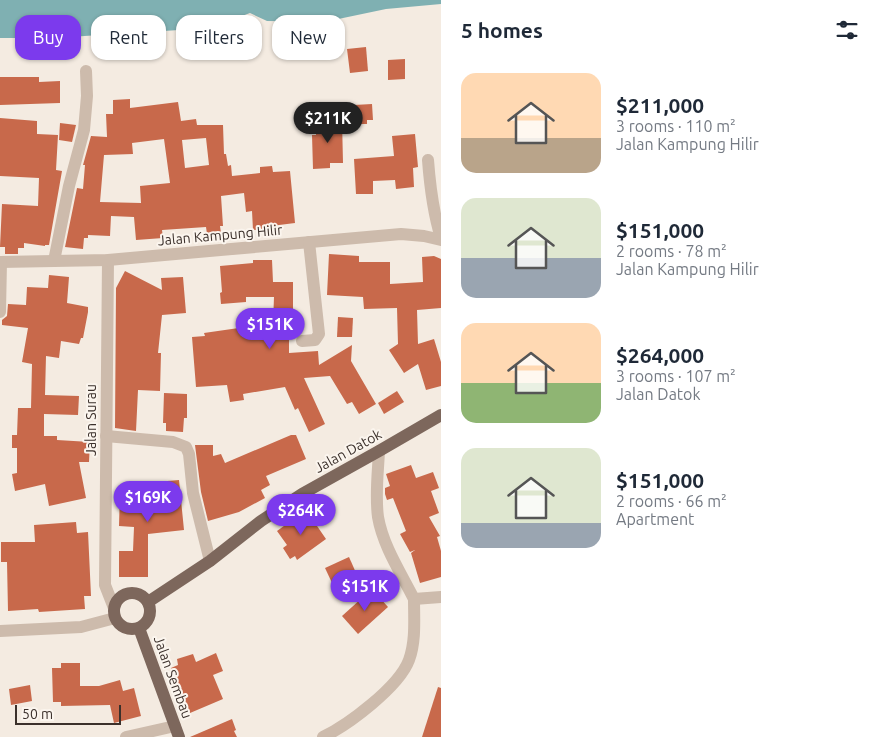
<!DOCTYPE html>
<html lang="en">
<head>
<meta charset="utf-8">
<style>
	:root { --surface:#fff; --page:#f2f2f3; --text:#1f2937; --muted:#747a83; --accent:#7c3aed }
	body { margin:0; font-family:Ubuntu,sans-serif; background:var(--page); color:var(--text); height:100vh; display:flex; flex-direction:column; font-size:19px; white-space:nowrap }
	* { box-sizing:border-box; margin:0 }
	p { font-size:16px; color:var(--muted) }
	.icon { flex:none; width:28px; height:28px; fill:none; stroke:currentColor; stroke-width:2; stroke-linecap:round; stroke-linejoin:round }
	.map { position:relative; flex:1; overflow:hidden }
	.sheet { display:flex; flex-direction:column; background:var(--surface); width:440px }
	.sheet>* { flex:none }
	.banner { position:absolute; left:15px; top:15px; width:350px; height:45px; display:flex; gap:10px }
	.scale { position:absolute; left:15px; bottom:12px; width:106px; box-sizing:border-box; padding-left:5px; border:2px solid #3b302b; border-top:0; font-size:14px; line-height:18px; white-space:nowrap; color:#3b302b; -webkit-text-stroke:4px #fbf5ee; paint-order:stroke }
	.price { position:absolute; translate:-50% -42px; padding:0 11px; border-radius:18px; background:var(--accent); color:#fff; font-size:16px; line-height:32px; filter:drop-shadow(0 1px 2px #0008) }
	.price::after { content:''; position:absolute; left:50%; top:30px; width:15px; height:11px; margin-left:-8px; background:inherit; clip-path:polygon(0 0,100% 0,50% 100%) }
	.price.on { background:#222; color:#fff }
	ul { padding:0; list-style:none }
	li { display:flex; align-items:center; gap:15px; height:125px; padding:0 20px }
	li span { display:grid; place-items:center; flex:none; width:140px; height:100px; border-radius:15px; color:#555 }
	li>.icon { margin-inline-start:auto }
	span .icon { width:60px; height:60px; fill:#fffc; stroke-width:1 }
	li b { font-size:21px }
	h2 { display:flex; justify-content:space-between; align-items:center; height:60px; padding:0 20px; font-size:21px }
	.pill { padding:0 18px; border-radius:15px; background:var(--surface); box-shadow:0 1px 4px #0004; font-size:18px; line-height:45px }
	.pill.on { background:var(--accent); color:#fff }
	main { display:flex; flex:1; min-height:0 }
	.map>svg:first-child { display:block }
</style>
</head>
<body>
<main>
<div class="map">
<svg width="441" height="737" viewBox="0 0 441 737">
	<rect width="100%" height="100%" fill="#f4ebe1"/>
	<polygon fill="#7fb0b2" points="0,0 441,0 441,4 386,9 324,22 267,21 250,13 212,27 179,30 53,38 0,38"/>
	<g fill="#c8694b" fill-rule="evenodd">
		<polygon points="366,47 368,71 350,73 347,49"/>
		<polygon points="405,59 405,79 388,80 388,60"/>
		<polygon points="0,77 39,77 39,82 60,81 60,103 0,105"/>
		<path d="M 130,99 L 130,108 L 178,102 L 181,121 L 196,119 L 197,125 L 223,125 L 224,154 L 226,154 L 228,166 L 231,165 L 232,176 L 260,173 L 260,167 L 272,166 L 273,172 L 290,171 L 295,223 L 271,226 L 272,229 L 253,230 L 252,211 L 246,212 L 244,193 L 221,196 L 223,226 L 220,226 L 221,233 L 207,234 L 206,227 L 162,230 L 163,238 L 136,240 L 134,217 L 111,216 L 110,236 L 88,235 L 88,238 L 84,238 L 83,249 L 65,247 L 77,188 L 83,189 L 85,165 L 83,165 L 91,136 L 107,137 L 106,114 L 113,114 L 113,100 ZM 206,138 L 209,165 L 185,168 L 182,140 ZM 164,139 L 170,183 L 140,186 L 141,203 L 100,202 L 104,155 L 133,154 L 132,143 Z"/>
		<polygon points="372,104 373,120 367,120 367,124 354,124 354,105"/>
		<polygon points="0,118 37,121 37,134 58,135 56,170 62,171 49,245 45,245 45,246 24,243 24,248 18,248 18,254 5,254 5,247 0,247 2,204 38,206 39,178 0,176"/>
		<polygon points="342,120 343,163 330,163 330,168 313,169 312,135 316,135 316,121"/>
		<polygon points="60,123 76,125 72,142 59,140"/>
		<polygon points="415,134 418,167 413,168 414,187 396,189 395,180 373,181 373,194 356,194 354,159 394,156 392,136"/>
		<polygon points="329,254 359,256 359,262 390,262 390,284 423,282 422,257 434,256 441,259 441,308 417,310 418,344 434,339 441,362 441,386 426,390 418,364 404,373 389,350 398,344 397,308 364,309 363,297 327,295"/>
		<polygon points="253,260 272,260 273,282 293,282 293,312 289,312 289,353 318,351 319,365 352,345 351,361 376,404 359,414 352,402 347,404 330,376 304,378 325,424 309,432 298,408 295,410 285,387 243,394 244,400 230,402 227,385 196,387 192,337 205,336 204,333 273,323 274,297 246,297 246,302 221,304 220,293 222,292 220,266 253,263"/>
		<polygon points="125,271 162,290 161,278 183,277 186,313 162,315 158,353 161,353 160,391 138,390 136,431 115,428 116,288"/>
		<polygon points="49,275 69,277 67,303 88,307 88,312 83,338 81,338 79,344 61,341 59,358 46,356 45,395 79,396 78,415 44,414 44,436 57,436 57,440 90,442 89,462 79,462 86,498 49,506 45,484 15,491 12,474 17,473 17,448 12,448 12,435 17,435 18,408 31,408 32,364 22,362 28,328 2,325 2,320 7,316 8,304 26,305 27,287 48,288"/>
		<polygon points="338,317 353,318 352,337 337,337"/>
		<polygon points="397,391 404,402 384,414 378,403"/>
		<polygon points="164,393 187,394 187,418 184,418 183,432 166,431 166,423 163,423"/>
		<polygon points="291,435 296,435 306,459 266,476 270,485 261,490 265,498 239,512 208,521 201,492 195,445 213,445 213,456 221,454 225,463"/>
		<polygon points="411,465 416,478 433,472 439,488 431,491 439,513 429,517 440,536 437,537 441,551 441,577 420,583 411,553 415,550 410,552 400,534 406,531 393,498 387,500 385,494 385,488 390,486 386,474"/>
		<polygon points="179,480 184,530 148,534 148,577 119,577 119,551 133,551 134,527 119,526 120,491 157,493 156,482"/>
		<polygon points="306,510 326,539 297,560 295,556 290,559 283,548 287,545 277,531"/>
		<polygon points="76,522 77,533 88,532 91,596 84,596 85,609 39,612 38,609 8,611 7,562 1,562 1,542 35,542 34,525"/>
		<polygon points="349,557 357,575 333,585 325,568"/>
		<polygon points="372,589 388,607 358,634 342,616"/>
		<polygon points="216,653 223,671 213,675 223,699 190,713 171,668 178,665 177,659 193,654 196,662"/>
		<polygon points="61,663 80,663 80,686 99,686 120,680 123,691 134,688 141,716 114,723 110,705 61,706 61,702 53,702 52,668 61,668"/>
		<polygon points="30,685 32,701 11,705 9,689"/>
		<polygon points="438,687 441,688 441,737 422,737"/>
		<polygon points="232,719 236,730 234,731 237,737 190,737"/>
	</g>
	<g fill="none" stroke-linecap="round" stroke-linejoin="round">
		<g stroke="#cdbbac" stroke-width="12">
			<path d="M 428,160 C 430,187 433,212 441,238"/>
			<polyline points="108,260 105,585 114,608"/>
			<polyline points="54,261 69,186 84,130 87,96 86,71"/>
			<polyline points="0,262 108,260 401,234 424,236 441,240"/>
			<polyline points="0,312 1,262"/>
			<polyline points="302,341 315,340 319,334 309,242"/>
			<polyline points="106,436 173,442 186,447 189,454 193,493 210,561"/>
			<path d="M 379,451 C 378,473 375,495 378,517 C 383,546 401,573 414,599 L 441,597"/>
			<polyline points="0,631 81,627 115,618"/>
			<polyline points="126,737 175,726"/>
			<path d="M 323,737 C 348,725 399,687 409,660 C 416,641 414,619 414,599"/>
		</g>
		<g stroke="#7d675c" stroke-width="12">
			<circle cx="132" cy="611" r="18"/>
			<polyline points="148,602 210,561 261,521 302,494 379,451 441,415"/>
			<polyline points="139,628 179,737"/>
		</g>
	</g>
	<g text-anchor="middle" stroke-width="4" stroke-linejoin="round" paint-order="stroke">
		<g font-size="14" fill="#3b302b" stroke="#fbf5ee">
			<text transform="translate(220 235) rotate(-5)" y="5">Jalan Kampung Hilir</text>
			<text transform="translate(91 420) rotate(-90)" y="5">Jalan Surau</text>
			<text transform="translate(348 451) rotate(-29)" y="5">Jalan Datok</text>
			<text transform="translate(173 677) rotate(70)" y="5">Jalan Sembau</text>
		</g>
	</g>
</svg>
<div class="scale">50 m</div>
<b class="price on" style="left:328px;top:144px">$211K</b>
<b class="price" style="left:270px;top:350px">$151K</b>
<b class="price" style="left:148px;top:523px">$169K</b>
<b class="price" style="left:301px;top:536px">$264K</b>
<b class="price" style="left:365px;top:612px">$151K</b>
<div class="banner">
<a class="pill on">Buy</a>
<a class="pill">Rent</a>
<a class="pill">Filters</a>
<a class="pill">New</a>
</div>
</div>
<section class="sheet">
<h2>5 homes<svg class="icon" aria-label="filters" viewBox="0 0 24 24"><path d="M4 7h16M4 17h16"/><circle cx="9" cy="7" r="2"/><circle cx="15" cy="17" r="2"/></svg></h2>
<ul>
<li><span style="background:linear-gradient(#ffd9b3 65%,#b9a48a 0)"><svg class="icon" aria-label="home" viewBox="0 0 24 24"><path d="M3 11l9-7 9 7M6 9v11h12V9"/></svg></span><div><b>$211,000</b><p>3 rooms · 110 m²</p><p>Jalan Kampung Hilir</p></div></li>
<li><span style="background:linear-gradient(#dfe7d0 60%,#9aa5b1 0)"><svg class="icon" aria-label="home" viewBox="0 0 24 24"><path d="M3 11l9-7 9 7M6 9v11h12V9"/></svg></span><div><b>$151,000</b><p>2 rooms · 78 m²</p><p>Jalan Kampung Hilir</p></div></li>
<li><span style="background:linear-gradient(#ffd9b3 60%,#8fb573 0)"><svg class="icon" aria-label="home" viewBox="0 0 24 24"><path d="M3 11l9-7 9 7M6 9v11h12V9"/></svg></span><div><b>$264,000</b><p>3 rooms · 107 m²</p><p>Jalan Datok</p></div></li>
<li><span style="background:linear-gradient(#dfe7d0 75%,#9aa5b1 0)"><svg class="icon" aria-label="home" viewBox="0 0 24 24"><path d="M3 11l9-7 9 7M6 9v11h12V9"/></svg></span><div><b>$151,000</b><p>2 rooms · 66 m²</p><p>Apartment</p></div></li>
</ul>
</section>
</main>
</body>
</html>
